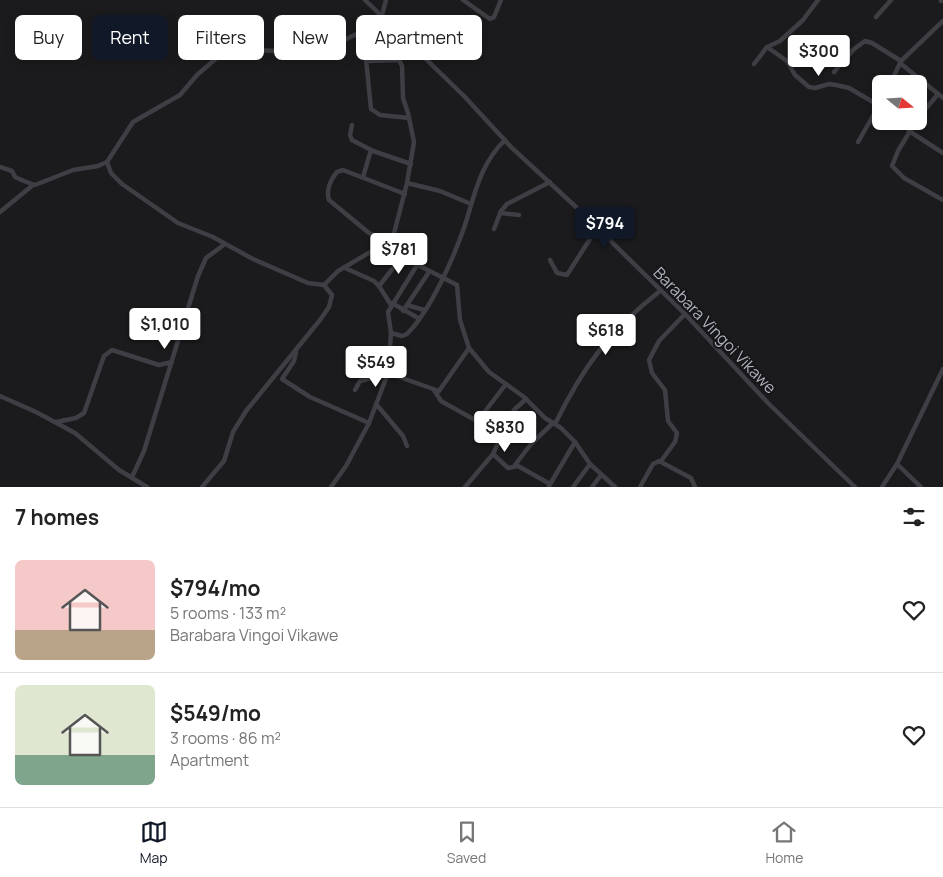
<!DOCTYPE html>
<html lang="en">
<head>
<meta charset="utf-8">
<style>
	:root { --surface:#fff; --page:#f6f6f6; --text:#222; --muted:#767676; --line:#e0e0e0; --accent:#111827 }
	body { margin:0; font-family:Manrope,sans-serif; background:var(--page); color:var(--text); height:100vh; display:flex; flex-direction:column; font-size:19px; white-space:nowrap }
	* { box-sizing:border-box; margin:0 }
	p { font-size:16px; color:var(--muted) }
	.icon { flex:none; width:28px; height:28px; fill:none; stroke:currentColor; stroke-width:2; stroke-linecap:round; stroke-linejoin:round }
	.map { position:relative; height:487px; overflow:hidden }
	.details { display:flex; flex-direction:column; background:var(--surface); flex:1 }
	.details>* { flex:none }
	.hud { position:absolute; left:15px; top:15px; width:500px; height:45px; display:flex; gap:10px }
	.needle { width:32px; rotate:108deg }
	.tools { position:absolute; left:872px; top:75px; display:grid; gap:10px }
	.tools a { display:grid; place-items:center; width:55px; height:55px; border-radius:8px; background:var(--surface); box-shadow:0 2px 12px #0003; font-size:25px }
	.price { position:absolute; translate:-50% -42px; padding:0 11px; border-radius:5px; background:#fff; color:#222; font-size:16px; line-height:32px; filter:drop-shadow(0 1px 2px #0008) }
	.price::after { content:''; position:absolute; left:50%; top:30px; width:15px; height:11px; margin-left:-8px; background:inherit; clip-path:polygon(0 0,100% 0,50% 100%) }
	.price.on { background:var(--accent); color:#fff }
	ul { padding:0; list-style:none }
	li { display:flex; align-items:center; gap:15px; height:125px; padding:0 15px }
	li+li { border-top:1px solid var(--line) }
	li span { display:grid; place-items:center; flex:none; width:140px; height:100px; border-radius:8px; color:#555 }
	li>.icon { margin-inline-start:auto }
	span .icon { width:60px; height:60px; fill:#fffc; stroke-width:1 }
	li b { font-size:21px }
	h2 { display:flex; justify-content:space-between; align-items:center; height:60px; padding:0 15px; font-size:21px }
	.chip { padding:0 18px; border-radius:8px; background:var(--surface); box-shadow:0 2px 12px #0003; font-size:18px; line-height:45px }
	.chip.on { background:var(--accent); color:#fff }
	.dock { display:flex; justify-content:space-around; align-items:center; height:70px; border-top:1px solid var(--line); background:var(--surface); font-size:14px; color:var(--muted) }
	.dock a { display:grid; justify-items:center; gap:2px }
	.dock .on { color:var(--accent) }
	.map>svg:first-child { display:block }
</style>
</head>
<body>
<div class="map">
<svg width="943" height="487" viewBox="0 0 943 487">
	<rect width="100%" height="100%" fill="#1b1b1d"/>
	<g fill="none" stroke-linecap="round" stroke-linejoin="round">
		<g stroke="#3e3e44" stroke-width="4.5">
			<polyline points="365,0 464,96 511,147 576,207 685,314 768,403 855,487"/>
			<polyline points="463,0 490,19 494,17 501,0"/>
			<polyline points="941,0 941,1"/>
			<polyline points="382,15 386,0"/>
			<polyline points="876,17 891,0"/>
			<polyline points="361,32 368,61 399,60"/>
			<polyline points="767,47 787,61 795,75 809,87 815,88 829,84 836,85 849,88 873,102 881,101"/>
			<polyline points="366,59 371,109 380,115 409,118"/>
			<polyline points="900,63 943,98"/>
			<polyline points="754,64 767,47 780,41 803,20 818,0"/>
			<polyline points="834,72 854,49 865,41 872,43 901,61"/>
			<polyline points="890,84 901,61 943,21"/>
			<polyline points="919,117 938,94"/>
			<polyline points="897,121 910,129"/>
			<polyline points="916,121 898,151 892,166 904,178 943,200"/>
			<polyline points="352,125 350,135 352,140 373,151 411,164"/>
			<polyline points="909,131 943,153"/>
			<polyline points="858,142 881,102"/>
			<polyline points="107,162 111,173 122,184 178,223 213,237 253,259 308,283 324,285 338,271 384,244 394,246 418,265 457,285 460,320 469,348 489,372 524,397 545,418 561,428 575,442 590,464 615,487"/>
			<polyline points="0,167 12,171 15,177 24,181 35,185 73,170 98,166 107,162 133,122 180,95 197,75 219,56 253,50 305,52 323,50 361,32 384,17"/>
			<polyline points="363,177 371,150"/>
			<polyline points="407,183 440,191 471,204"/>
			<polyline points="0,212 33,185"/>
			<polyline points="500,213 519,215"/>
			<polyline points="494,229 501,211 507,204 550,182"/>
			<path d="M 387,242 L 369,233 L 329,200 C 326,191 330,180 337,172 L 343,170 L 405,194"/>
			<polyline points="391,245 407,183 414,142 408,113 403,98 402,66 391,43 393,36 399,32"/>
			<polyline points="550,260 557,273 567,275 597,228"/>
			<polyline points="345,268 374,281 379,286 391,305"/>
			<polyline points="379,286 404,254"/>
			<polyline points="392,303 418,318"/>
			<polyline points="407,305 424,310"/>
			<polyline points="403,311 429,272"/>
			<path d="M 391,333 L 402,336 L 407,334 C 431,310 454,257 465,225 C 475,194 480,164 505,140"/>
			<polyline points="296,352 294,361 282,379 310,397 369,423"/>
			<polyline points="388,373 439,391 469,348"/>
			<polyline points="355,390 360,381 387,374"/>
			<polyline points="434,390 441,401 475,420 483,414 506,384"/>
			<polyline points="0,396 36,412 75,433 119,470 147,487"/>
			<polyline points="376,404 403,436 407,446"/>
			<polyline points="56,422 76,418 84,413 104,356 112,350 159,365 172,362"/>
			<path d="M 555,424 C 583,367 610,330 660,291"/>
			<polyline points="493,454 508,468 518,466 550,484"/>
			<polyline points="661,461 675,442 677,433 668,421 665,390 652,373 649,360 659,341 685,314"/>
			<polyline points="897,464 921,487"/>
			<polyline points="515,465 531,444 553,423"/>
			<polyline points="132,477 144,451 198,276 206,258 225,244"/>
			<polyline points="549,486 575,442"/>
			<polyline points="202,487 224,461 233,432 246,411 320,320 329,307 332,295 324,285"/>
			<polyline points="331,487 346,466 369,423 388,373 391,333 388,312 417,265"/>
			<polyline points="465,487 493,454 514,410 526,399"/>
			<polyline points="573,487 590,464"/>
			<polyline points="592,487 601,475"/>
			<polyline points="640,487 653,464 659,461 691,478 695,487"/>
			<polyline points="882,487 897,464 943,369"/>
		</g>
	</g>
	<g text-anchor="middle" stroke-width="4" stroke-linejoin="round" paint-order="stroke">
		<g font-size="16" fill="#aeb0bc" stroke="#161618">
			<text transform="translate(715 330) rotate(46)" y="6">Barabara Vingoi Vikawe</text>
		</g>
	</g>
</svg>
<div class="tools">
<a><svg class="needle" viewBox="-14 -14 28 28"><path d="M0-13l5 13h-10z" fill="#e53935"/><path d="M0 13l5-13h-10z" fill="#767676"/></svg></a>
</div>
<b class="price" style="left:819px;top:77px">$300</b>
<b class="price on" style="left:605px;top:249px">$794</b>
<b class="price" style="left:399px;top:275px">$781</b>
<b class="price" style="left:165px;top:350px">$1,010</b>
<b class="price" style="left:606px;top:356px">$618</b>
<b class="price" style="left:376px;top:388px">$549</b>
<b class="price" style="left:505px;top:453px">$830</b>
<div class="hud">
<a class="chip">Buy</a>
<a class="chip on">Rent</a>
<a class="chip">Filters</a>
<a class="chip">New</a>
<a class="chip">Apartment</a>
</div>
</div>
<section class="details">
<h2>7 homes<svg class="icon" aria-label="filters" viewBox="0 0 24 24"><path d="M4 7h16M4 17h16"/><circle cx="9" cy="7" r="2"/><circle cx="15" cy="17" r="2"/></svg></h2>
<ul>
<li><span style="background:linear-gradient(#f6c9c9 70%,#b9a48a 0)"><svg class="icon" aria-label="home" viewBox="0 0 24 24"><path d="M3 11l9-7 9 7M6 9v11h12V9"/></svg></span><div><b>$794/mo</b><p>5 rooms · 133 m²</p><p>Barabara Vingoi Vikawe</p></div><svg class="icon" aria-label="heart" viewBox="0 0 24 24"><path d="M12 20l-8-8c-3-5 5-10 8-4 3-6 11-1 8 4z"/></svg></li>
<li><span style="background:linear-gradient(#dfe7d0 70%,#7fa58c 0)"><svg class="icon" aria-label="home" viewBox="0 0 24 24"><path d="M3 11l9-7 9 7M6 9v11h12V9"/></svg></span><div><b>$549/mo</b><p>3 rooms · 86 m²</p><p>Apartment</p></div><svg class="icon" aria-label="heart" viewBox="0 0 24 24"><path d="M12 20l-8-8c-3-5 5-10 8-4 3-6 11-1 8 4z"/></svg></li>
</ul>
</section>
<nav class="dock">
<a class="on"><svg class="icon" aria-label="map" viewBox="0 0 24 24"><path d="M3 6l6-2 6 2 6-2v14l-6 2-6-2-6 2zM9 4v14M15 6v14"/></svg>Map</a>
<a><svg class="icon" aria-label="saved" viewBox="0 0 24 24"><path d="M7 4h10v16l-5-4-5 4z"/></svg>Saved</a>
<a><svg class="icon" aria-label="home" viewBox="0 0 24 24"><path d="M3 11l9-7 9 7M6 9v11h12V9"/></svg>Home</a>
</nav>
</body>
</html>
